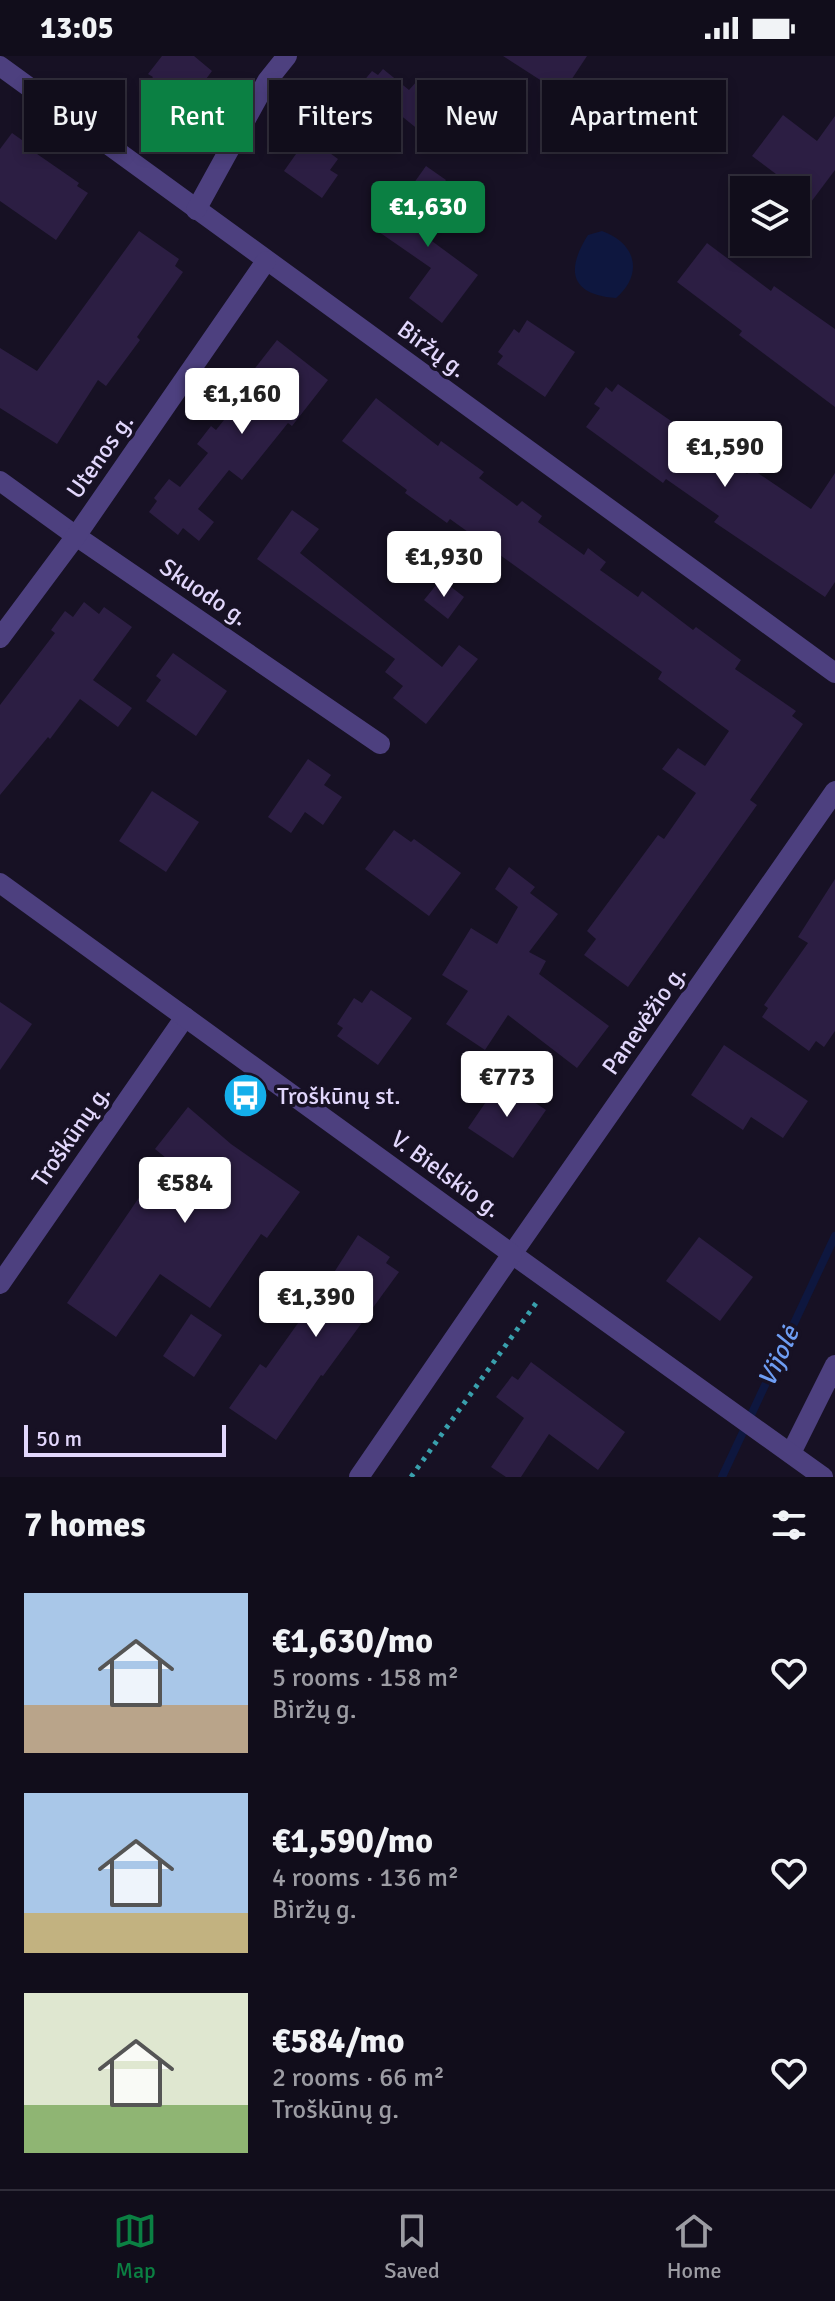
<!DOCTYPE html>
<html lang="en">
<head>
<meta charset="utf-8">
<style>
	:root { --surface:#110d1b; --page:#1e1b28; --text:#f1f3f6; --muted:#9c9ca3; --line:#302d3a; --accent:#0b8043 }
	body { margin:0; font-family:Signika,sans-serif; background:var(--page); color:var(--text); height:100vh; display:flex; flex-direction:column; font-size:30px; white-space:nowrap }
	* { box-sizing:border-box; margin:0 }
	p { font-size:26px; color:var(--muted) }
	.icon { flex:none; width:44px; height:44px; fill:none; stroke:currentColor; stroke-width:2; stroke-linecap:round; stroke-linejoin:round }
	.map { position:relative; height:1421px; overflow:hidden }
	.sheet { display:flex; flex-direction:column; background:var(--surface); flex:1 }
	.sheet>* { flex:none }
	.banner { position:absolute; left:24px; top:24px; width:788px; height:72px; display:flex; gap:16px }
	.buttons { position:absolute; left:730px; top:120px; display:grid; gap:16px }
	.buttons a { display:grid; place-items:center; width:80px; height:80px; border-radius:0px; background:var(--surface); box-shadow:0 4px 12px #0003,0 0 0 2px var(--line); font-size:40px }
	.scale { position:absolute; left:24px; bottom:20px; width:202px; box-sizing:border-box; padding-left:8px; border:4px solid #e2d7fc; border-top:0; font-size:22px; line-height:28px; white-space:nowrap; color:#e2d7fc; -webkit-text-stroke:6px #171124; paint-order:stroke }
	.price { position:absolute; translate:-50% -68px; padding:0 18px; border-radius:8px; background:#fff; color:#222; font-size:26px; line-height:52px; filter:drop-shadow(0 2px 4px #0008) }
	.price::after { content:''; position:absolute; left:50%; top:48px; width:24px; height:18px; margin-left:-12px; background:inherit; clip-path:polygon(0 0,100% 0,50% 100%) }
	.price.on { background:var(--accent); color:#fff }
	ul { padding:0; list-style:none }
	li { display:flex; align-items:center; gap:24px; height:200px; padding:0 24px }
	li span { display:grid; place-items:center; flex:none; width:224px; height:160px; border-radius:0px; color:#555 }
	li>.icon { margin-inline-start:auto }
	span .icon { width:96px; height:96px; fill:#fffc; stroke-width:1 }
	li b { font-size:34px }
	h2 { display:flex; justify-content:space-between; align-items:center; height:96px; padding:0 24px; font-size:34px }
	.chip { padding:0 28px; border-radius:0px; background:var(--surface); box-shadow:0 4px 12px #0003,0 0 0 2px var(--line); font-size:28px; line-height:72px }
	.chip.on { background:var(--accent); color:#fff }
	.status { display:flex; justify-content:space-between; align-items:center; height:56px; padding:0 40px; background:var(--surface); direction:ltr }
	.status svg { height:22px; fill:currentColor }
	.menu { display:flex; justify-content:space-around; align-items:center; height:112px; border-top:2px solid var(--line); background:var(--surface); font-size:22px; color:var(--muted) }
	.menu a { display:grid; justify-items:center; gap:4px }
	.menu .on { color:var(--accent) }
	.map>svg:first-child { display:block }
</style>
</head>
<body>
<div class="status"><b>13:05</b><svg viewBox="0 0 49 12"><path d="M0 12V9h3v3zM5 12V6h3v6zM10 12V3h3v9zM15 12V0h3v12zM26 1h20v11H26zM47 4h2v5h-2z"/></svg></div>
<div class="map">
<svg width="835" height="1421" viewBox="0 0 835 1421">
	<rect width="100%" height="100%" fill="#171124"/>
	<path fill="#0e173f" d="M 602,175 C 636,187 644,218 616,242 C 571,239 565,215 588,179 Z"/>
	<g fill="none" stroke-linecap="round" stroke-linejoin="round">
		<polyline stroke="#0e173f" stroke-width="8" points="722,1421 835,1180"/>
	</g>
	<g fill="#2c1e43">
		<polygon points="162,0 194,0 212,15 203,27 210,47 190,44 181,56 146,30 153,21 148,18"/>
		<polygon points="503,0 587,0 562,38"/>
		<polygon points="383,13 409,34 418,24 449,50 425,79 399,58 388,71 357,45 364,37 358,32 372,15 378,19"/>
		<polygon points="783,59 817,85 835,60 835,114 796,166 796,133 752,100"/>
		<polygon points="12,77 29,89 27,91 79,127 77,130 88,137 56,184 0,145 0,93"/>
		<polygon points="308,81 338,103 330,114 338,119 322,142 284,115"/>
		<polygon points="426,110 446,124 429,148 437,154 421,177 478,219 442,267 409,242 431,212 379,176"/>
		<polygon points="139,175 179,203 175,210 183,216 137,281 140,284 106,330 98,324 57,388 0,352 0,292 37,315"/>
		<polygon points="707,187 771,235 774,230 835,273 835,351 739,279 742,275 677,226"/>
		<polygon points="527,264 575,296 545,341 497,308 503,300 498,296 514,273 519,277"/>
		<polygon points="277,284 328,324 292,370 288,367 242,424 229,414 198,453 214,466 199,485 183,472 178,479 149,456 157,445 154,442 169,423 180,431 208,397 197,388 211,370 216,374 247,335 241,330"/>
		<polygon points="618,328 747,418 752,413 811,453 835,417 835,526 825,541 714,466 719,460 666,423 663,427 586,371 600,352 594,348 606,331 612,336"/>
		<polygon points="376,342 438,390 441,385 484,416 479,422 517,450 522,445 542,460 538,466 584,499 588,492 606,506 600,514 638,541 642,535 693,574 696,571 741,604 735,613 796,655 792,660 803,668 750,744 757,749 628,931 584,899 596,883 587,875 658,779 664,783 696,737 662,713 678,692 705,710 729,675 658,623 662,616 450,463 447,467 405,437 407,434 342,385"/>
		<polygon points="292,454 319,473 300,497 442,611 459,589 478,603 426,668 393,642 403,630 385,616 395,603 257,503"/>
		<polygon points="441,523 464,541 448,563 424,544"/>
		<polygon points="84,546 99,558 104,551 132,571 93,624 132,652 118,671 80,643 50,683 48,681 0,739 0,649 55,577 51,574 65,555 73,561"/>
		<polygon points="173,597 227,635 196,680 146,645 161,624 156,620"/>
		<polygon points="308,703 331,719 324,729 342,741 323,769 305,756 291,777 268,761"/>
		<polygon points="152,735 199,766 166,816 119,785"/>
		<polygon points="394,774 411,786 414,783 461,817 429,860 365,813"/>
		<polygon points="509,811 535,831 530,837 558,858 529,896 546,905 539,918 609,970 577,1012 508,959 485,994 446,968 468,935 442,919 471,872 497,888 518,851 495,833"/>
		<polygon points="835,823 835,975 824,991 816,985 809,995 762,961 768,952 764,949 808,887 798,881"/>
		<polygon points="371,934 412,962 378,1009 337,980 343,972 337,968 354,942 362,947"/>
		<polygon points="0,946 32,968 0,1014"/>
		<polygon points="724,989 808,1045 783,1082 751,1061 743,1074 691,1039"/>
		<polygon points="501,1024 546,1054 513,1102 468,1072"/>
		<polygon points="188,1051 231,1088 300,1136 267,1182 261,1178 210,1252 160,1218 116,1281 67,1247 166,1102 155,1093"/>
		<polygon points="358,1179 390,1201 386,1207 399,1216 323,1320 321,1319 276,1384 229,1352 260,1308 266,1312 333,1218"/>
		<polygon points="699,1181 753,1221 720,1265 666,1225"/>
		<polygon points="191,1258 222,1279 194,1321 163,1300"/>
		<polygon points="531,1306 625,1376 598,1414 549,1378 521,1421 506,1421 491,1411 524,1362 496,1341 512,1320 518,1324"/>
	</g>
	<g fill="none" stroke-linecap="round" stroke-linejoin="round">
		<polyline stroke="#39a0ad" stroke-width="5" stroke-dasharray="4 6" stroke-linecap="butt" points="411,1421 539,1243"/>
		<g stroke="#4d407f" stroke-width="20">
			<polyline points="0,10 835,617"/>
			<polyline points="196,154 267,25 287,0"/>
			<polyline points="0,425 76,480 380,688"/>
			<polyline points="0,582 76,480 266,205"/>
			<polyline points="0,1228 185,961"/>
			<polyline points="791,1397 835,1309"/>
			<polyline points="823,1421 512,1198 835,735"/>
		</g>
		<polyline stroke="#4d407f" stroke-width="20" points="0,827 512,1198 359,1421"/>
	</g>
	<defs>
		<symbol id="bus-disc" viewBox="-11 -11 22 22"><circle r="9.5" fill="#14afeb" stroke="#171124"/><path d="M-5-6H5V4H4V6H2V4H-2V6H-4V4H-5ZM-3.5-4V0h7V-4ZM-3.5 1.2v1.5H-2V1.2ZM2 1.2v1.5H3.5V1.2Z" fill="#fff"/></symbol>
	</defs>
	<g fill-rule="evenodd">
		<use href="#bus-disc" x="220" y="1014" width="51" height="51"/>
	</g>
	<g text-anchor="middle" stroke-width="7" stroke-linejoin="round" paint-order="stroke">
		<g font-size="24" fill="#e2d7fc" stroke="#171124">
			<text transform="translate(432 293) rotate(36)" y="8">Biržų g.</text>
			<text transform="translate(100 400) rotate(-55)" y="8">Utenos g.</text>
			<text transform="translate(204 536) rotate(34)" y="8">Skuodo g.</text>
			<text transform="translate(644 964) rotate(-55)" y="8">Panevėžio g.</text>
			<text transform="translate(71 1080) rotate(-55)" y="8">Troškūnų g.</text>
			<text transform="translate(446 1118) rotate(36)" y="8">V. Bielskio g.</text>
		</g>
		<g font-size="24" fill="#e2d7fc" stroke="#171124" text-anchor="start">
			<text x="277" y="1048">Troškūnų st.</text>
		</g>
		<g font-size="26" font-style="italic" fill="#6e9df3" stroke="#171124">
			<text transform="translate(778 1300) rotate(-65)" y="9">Vijolė</text>
		</g>
	</g>
</svg>
<div class="buttons">
<a><svg class="icon" aria-label="layers" viewBox="0 0 24 24"><path d="M12 4l9 5-9 5-9-5zM3 14l9 5 9-5"/></svg></a>
</div>
<div class="scale">50 m</div>
<b class="price on" style="left:428px;top:193px">€1,630</b>
<b class="price" style="left:242px;top:380px">€1,160</b>
<b class="price" style="left:725px;top:433px">€1,590</b>
<b class="price" style="left:444px;top:543px">€1,930</b>
<b class="price" style="left:507px;top:1063px">€773</b>
<b class="price" style="left:185px;top:1169px">€584</b>
<b class="price" style="left:316px;top:1283px">€1,390</b>
<div class="banner">
<a class="chip">Buy</a>
<a class="chip on">Rent</a>
<a class="chip">Filters</a>
<a class="chip">New</a>
<a class="chip">Apartment</a>
</div>
</div>
<section class="sheet">
<h2>7 homes<svg class="icon" aria-label="filters" viewBox="0 0 24 24"><path d="M4 7h16M4 17h16"/><circle cx="9" cy="7" r="2"/><circle cx="15" cy="17" r="2"/></svg></h2>
<ul>
<li><span style="background:linear-gradient(#a9c7e8 70%,#b9a48a 0)"><svg class="icon" aria-label="home" viewBox="0 0 24 24"><path d="M3 11l9-7 9 7M6 9v11h12V9"/></svg></span><div><b>€1,630/mo</b><p>5 rooms · 158 m²</p><p>Biržų g.</p></div><svg class="icon" aria-label="heart" viewBox="0 0 24 24"><path d="M12 20l-8-8c-3-5 5-10 8-4 3-6 11-1 8 4z"/></svg></li>
<li><span style="background:linear-gradient(#a9c7e8 75%,#c2b280 0)"><svg class="icon" aria-label="home" viewBox="0 0 24 24"><path d="M3 11l9-7 9 7M6 9v11h12V9"/></svg></span><div><b>€1,590/mo</b><p>4 rooms · 136 m²</p><p>Biržų g.</p></div><svg class="icon" aria-label="heart" viewBox="0 0 24 24"><path d="M12 20l-8-8c-3-5 5-10 8-4 3-6 11-1 8 4z"/></svg></li>
<li><span style="background:linear-gradient(#dfe7d0 70%,#8fb573 0)"><svg class="icon" aria-label="home" viewBox="0 0 24 24"><path d="M3 11l9-7 9 7M6 9v11h12V9"/></svg></span><div><b>€584/mo</b><p>2 rooms · 66 m²</p><p>Troškūnų g.</p></div><svg class="icon" aria-label="heart" viewBox="0 0 24 24"><path d="M12 20l-8-8c-3-5 5-10 8-4 3-6 11-1 8 4z"/></svg></li>
</ul>
</section>
<nav class="menu">
<a class="on"><svg class="icon" aria-label="map" viewBox="0 0 24 24"><path d="M3 6l6-2 6 2 6-2v14l-6 2-6-2-6 2zM9 4v14M15 6v14"/></svg>Map</a>
<a><svg class="icon" aria-label="saved" viewBox="0 0 24 24"><path d="M7 4h10v16l-5-4-5 4z"/></svg>Saved</a>
<a><svg class="icon" aria-label="home" viewBox="0 0 24 24"><path d="M3 11l9-7 9 7M6 9v11h12V9"/></svg>Home</a>
</nav>
</body>
</html>
